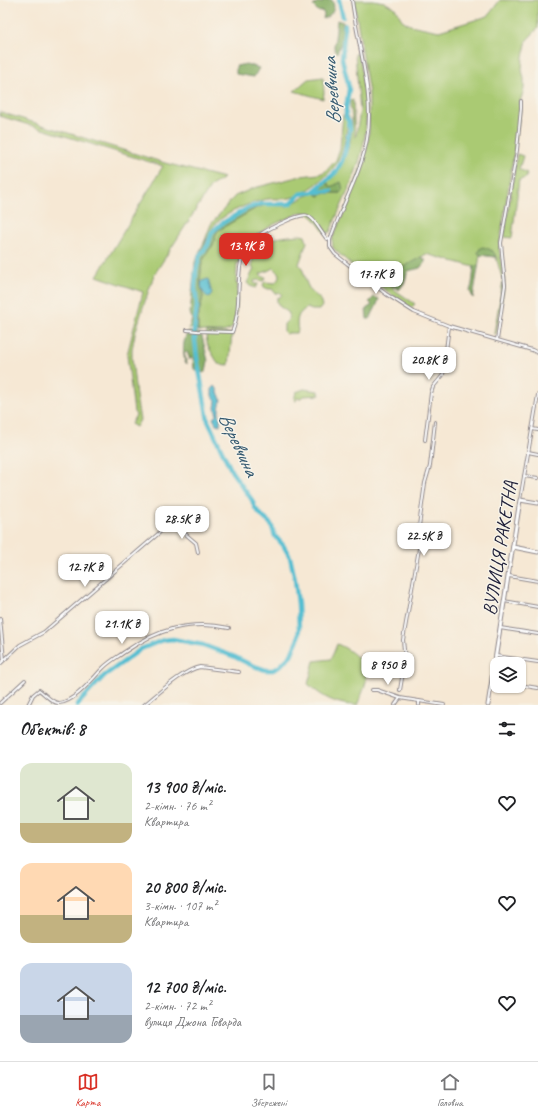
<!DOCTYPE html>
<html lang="uk">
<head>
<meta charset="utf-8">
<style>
	:root { --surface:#fff; --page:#f6f6f6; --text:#202124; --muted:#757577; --line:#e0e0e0; --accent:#d93025 }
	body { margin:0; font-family:Caveat,sans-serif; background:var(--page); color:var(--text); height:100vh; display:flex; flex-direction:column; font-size:15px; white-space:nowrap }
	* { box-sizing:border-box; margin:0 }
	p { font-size:13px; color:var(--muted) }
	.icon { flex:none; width:22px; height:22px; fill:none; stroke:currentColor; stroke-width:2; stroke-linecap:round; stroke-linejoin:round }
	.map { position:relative; height:705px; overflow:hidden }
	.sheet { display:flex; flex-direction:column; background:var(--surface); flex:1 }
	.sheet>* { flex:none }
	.tools { position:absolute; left:490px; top:657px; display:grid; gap:8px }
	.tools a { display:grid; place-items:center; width:36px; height:36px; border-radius:8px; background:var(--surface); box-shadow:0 1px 3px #0004; font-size:20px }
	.price { position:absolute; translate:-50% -34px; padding:0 9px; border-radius:8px; background:#fff; color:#222; font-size:13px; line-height:26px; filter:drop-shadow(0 1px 2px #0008) }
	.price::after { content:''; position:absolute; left:50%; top:24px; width:12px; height:9px; margin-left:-6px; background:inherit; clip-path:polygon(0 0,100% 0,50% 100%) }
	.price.selected { background:var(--accent); color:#fff }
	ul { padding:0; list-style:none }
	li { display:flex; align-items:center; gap:12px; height:100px; padding:0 20px }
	li span { display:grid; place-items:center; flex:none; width:112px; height:80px; border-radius:12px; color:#555 }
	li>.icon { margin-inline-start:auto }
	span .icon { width:48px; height:48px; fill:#fffc; stroke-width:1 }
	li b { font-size:17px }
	h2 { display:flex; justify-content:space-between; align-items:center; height:48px; padding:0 20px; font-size:17px }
	.dock { display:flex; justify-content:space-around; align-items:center; height:56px; border-top:1px solid var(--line); background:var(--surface); font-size:11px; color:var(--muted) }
	.dock a { display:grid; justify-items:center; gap:2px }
	.dock .selected { color:var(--accent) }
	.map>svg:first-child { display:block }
</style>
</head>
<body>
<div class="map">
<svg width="538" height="705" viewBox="0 0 538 705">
	<rect width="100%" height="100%" fill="#f7f3e8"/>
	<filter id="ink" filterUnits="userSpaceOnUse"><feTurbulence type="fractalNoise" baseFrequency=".025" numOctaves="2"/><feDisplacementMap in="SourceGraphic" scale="8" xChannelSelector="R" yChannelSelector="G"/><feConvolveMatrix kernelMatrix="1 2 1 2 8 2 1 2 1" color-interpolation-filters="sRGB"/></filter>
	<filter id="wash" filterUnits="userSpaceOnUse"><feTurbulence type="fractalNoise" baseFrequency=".012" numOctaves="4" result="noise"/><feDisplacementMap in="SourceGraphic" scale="16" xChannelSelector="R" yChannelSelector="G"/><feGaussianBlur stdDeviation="0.9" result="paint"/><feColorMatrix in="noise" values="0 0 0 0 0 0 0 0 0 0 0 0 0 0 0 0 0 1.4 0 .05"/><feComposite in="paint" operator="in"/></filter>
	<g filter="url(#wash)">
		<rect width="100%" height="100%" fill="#f6e8d4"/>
		<g fill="#aaca73" stroke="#667657">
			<polygon points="354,0 373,0 384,2 395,8 402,20 410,25 439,31 488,16 500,0 538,0 538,28 527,40 523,57 522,70 524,79 524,89 520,102 520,112 499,249 504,278 504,287 496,334 494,334 503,281 496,257 480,255 478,268 426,254 408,266 392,288 415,304 411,308 357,270 333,248 332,239 348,204 358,177 366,151 369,134 369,94"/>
			<path d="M 359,52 C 362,76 368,101 366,125 C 364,163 344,198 330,232 L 326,234 C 319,226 313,213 302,212 C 280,222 242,234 239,263 L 237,263 L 236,284 L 238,283 C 237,292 238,327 229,330 C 220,334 207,331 198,331 L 198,317 L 203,297 L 200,280 L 202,262 L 209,250 L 213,245 L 217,231 L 256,208 L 265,205 L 287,206 L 306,196 L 315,193 L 319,196 L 326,193 L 340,193 L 331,187 L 327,182 C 343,165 352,146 352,123 C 353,115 350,110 350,101 L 353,100 L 355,138 L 356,136 L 360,111 L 355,54 L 358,54 Z"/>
			<polygon points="323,77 324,93 323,99 294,91 308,79"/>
			<polygon points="0,112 165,163 224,178 211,186 154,275 143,307 135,334 132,349 132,359 136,396 140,420 136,427 131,424 136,415 134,412 127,355 143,292 97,276 163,166 0,116"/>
			<path d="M 343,115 L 349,117 C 346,131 345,147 339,159 C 331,175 307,194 290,198 C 283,200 275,198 268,199 C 253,201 227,212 216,223 C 212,227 210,234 207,239 L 205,240 L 211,224 L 235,196 L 254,188 L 301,176 L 319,174 L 326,171 L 336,160 L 340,148 Z"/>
			<polygon points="517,154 523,156 519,169 527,173 526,178 519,180 512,238 504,237"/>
			<path d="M 300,235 L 305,236 L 307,242 L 299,264 C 305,270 304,280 309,288 C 314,297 320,294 322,306 L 319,310 L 312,310 L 307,308 C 297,313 296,320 298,331 L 296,333 L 289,333 L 286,334 L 284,332 L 284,324 L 288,320 L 289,313 L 279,306 L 277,302 L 277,298 L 280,297 L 282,294 L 281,293 L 276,294 L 272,289 L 268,289 L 264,287 L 263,284 L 265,282 L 275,283 C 281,277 280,273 274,268 L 260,274 L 263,277 L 266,277 L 264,281 L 258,280 L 254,281 L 255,284 L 258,284 L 256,288 L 250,286 L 247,283 L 254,269 L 252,266 C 253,238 278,237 300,235 Z"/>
			<path d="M 207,332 L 232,334 L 229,365 L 218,364 C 213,352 204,347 207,332 Z"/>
			<polygon points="304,389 318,391 320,395 303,396 301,398 297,398 296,401 294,400 296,392"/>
			<path d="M 337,644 C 351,650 369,663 366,681 C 365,689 360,698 357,705 C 337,705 323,698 308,684 L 314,661 L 331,659 Z"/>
		</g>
		<g fill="#87ae65" stroke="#546850">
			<path d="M 322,0 L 332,0 C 337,10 331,15 323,19 L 324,14 L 322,11 L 319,12 L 313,6 L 317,2 L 323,3 Z"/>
			<polygon points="337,20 343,22 343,24 342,41 337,53 335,51 334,47"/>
			<polygon points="246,64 259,68 254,77 236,74 236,66"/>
			<polygon points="327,182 331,187 341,182 343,189 340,193 326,193 319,196 315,193 316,190"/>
			<path d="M 265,205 L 256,208 L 217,231 L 213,245 L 209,250 L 202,262 L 200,280 L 203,297 L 198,317 L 198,331 L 189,328 L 192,319 L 190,313 L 195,262 L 205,240 L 207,239 L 204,248 L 206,248 C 209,242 211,235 215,231 C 225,218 249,208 265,205 Z"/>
			<path d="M 483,247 C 489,249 494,250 496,257 L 480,255 L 478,253 L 480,248 Z"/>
			<polygon points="421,257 425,259 425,262 420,268 408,271 404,283 399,290 393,286 384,283 382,280 393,280 394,278 391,274"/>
			<path d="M 478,265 L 478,268 L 473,298 L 470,291 C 473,284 473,274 474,266 Z"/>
			<path d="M 374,297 L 379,299 C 377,306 373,312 370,319 L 367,319 L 366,309 L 372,305 L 369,302 Z"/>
			<path d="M 188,332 L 198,333 L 202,336 L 208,361 L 206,371 L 204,373 L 194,369 L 193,358 L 190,358 L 190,360 L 187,352 L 184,353 L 187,364 L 185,362 C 183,351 182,342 188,332 Z"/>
		</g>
		<g fill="#55bed1" stroke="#3c7086">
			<path d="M 208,279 L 212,294 L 209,298 C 203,294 200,288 202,281 Z"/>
			<path d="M 215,386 C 217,388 217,390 218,392 C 222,401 221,399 219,409 C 218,414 221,418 220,425 L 216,424 L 213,418 L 217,415 L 215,408 L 216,401 L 212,396 L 212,389 Z"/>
		</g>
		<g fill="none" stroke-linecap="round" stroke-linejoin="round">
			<g stroke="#55bed1" stroke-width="4.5">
				<polyline points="339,0 343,17"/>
				<polyline points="313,192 331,191"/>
				<polyline points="77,705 104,676 141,649 163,640 173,639 203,645 235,657 251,665 266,670 273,670 279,667 291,655 294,648 298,639 299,628 298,604 295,580 290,557 283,545 275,536 271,524 264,518 255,508 252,500 232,472 208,421 197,358 194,331 197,305 195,288 196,270 200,255 208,245 212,232 221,224 248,208 261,204 290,204 300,194 313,192 327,180 336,172 342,161 345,152 350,129 349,122 346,117 346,108 349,89 348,83 342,59 345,25"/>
			</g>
		</g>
	</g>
	<g filter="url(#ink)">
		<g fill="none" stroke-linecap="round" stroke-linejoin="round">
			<defs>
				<g id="street">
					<path d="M 352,0 C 357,43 375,97 367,139 C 361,175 341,206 330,240 L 330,247 L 335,254 L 386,294 L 414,312 L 449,326 L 532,350 L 538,353"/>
					<path d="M 187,330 L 197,331 L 232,332 C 237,322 237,313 238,302 C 240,256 237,242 284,222 C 312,209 309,215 326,238 L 330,240"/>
					<polyline points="497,340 505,285 501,243 517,150 521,108 521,101"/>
					<polyline points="532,429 538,430"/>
					<polyline points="425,440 431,393 433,387 443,375 449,326"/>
					<polyline points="528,452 538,454"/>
					<polyline points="524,476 538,478"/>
					<polyline points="520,500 538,395"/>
					<polyline points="509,576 538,581"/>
					<polyline points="504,601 538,607"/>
					<polyline points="0,619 4,660"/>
					<polyline points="500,628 538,634"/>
					<polyline points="496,656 538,662"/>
					<polyline points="0,664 20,645 44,632 158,534 169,523 176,526 196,543 198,552"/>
					<polyline points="519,685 538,688"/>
					<polyline points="372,690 377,690 400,698 444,705"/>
					<polyline points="400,690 405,660 403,640 420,543 418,533 425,483 430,466 435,422"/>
					<polyline points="0,703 25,680"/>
					<path d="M 28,705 L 33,695 L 39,690 C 45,694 53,704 59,703 C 75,702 93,678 103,668 C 109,662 116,658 123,653 C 156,630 189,619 229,628"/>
					<path d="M 144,705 C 158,694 183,670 200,667 L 239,672"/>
					<polyline points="395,705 400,698"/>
					<polyline points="419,705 419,701"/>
				</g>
				<g id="secondary">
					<polyline points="513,547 538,552"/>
					<polyline points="488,705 520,500 538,503"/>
				</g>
			</defs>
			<use href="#street" stroke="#8c8588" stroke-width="4"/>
			<use href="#secondary" stroke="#8c8588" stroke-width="5"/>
			<use href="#street" stroke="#fff" stroke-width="2"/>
			<use href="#secondary" stroke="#fff" stroke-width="3"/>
		</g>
	</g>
	<g text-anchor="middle" stroke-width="3" stroke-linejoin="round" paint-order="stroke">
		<g font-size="19" fill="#22223b" stroke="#f7f3e8">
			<text transform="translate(499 548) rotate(-81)" y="7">ВУЛИЦЯ РАКЕТНА</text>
		</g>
		<g font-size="20" font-style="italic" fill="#345970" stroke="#f7f3e8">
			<text transform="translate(331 91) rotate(-94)" y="7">Веревчина</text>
			<text transform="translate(239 444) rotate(65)" y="7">Веревчина</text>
		</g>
	</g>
</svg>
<div class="tools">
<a><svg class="icon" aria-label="layers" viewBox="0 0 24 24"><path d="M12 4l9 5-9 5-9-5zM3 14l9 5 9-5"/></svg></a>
</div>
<b class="price selected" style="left:246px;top:267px">13.9K ₴</b>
<b class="price" style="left:376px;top:295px">17.7K ₴</b>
<b class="price" style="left:429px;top:381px">20.8K ₴</b>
<b class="price" style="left:182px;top:540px">28.5K ₴</b>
<b class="price" style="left:424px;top:557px">22.5K ₴</b>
<b class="price" style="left:85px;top:588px">12.7K ₴</b>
<b class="price" style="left:122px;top:645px">21.1K ₴</b>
<b class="price" style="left:388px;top:686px">8 950 ₴</b>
</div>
<section class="sheet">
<h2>Об’єктів: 8<svg class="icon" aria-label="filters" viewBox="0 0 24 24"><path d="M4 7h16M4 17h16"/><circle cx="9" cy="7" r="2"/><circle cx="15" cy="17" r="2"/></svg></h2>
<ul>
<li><span style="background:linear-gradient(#dfe7d0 75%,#c2b280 0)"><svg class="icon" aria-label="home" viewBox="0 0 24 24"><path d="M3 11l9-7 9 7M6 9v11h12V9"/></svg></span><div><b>13 900 ₴/міс.</b><p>2-кімн. · 76 m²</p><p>Квартира</p></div><svg class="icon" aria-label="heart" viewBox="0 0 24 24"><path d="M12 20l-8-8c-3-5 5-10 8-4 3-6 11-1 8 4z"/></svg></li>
<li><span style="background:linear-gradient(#ffd9b3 65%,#c2b280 0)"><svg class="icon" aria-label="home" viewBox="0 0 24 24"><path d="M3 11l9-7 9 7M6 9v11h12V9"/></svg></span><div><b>20 800 ₴/міс.</b><p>3-кімн. · 107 m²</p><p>Квартира</p></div><svg class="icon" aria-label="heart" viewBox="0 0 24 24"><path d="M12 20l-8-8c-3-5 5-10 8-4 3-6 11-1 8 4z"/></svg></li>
<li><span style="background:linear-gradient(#c9d6e8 65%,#9aa5b1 0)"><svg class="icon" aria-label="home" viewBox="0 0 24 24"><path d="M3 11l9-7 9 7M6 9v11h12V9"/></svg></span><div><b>12 700 ₴/міс.</b><p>2-кімн. · 72 m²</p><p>вулиця Джона Говарда</p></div><svg class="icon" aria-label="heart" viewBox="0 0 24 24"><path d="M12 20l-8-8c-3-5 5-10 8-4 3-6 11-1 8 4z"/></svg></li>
</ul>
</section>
<nav class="dock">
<a class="selected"><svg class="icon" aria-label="map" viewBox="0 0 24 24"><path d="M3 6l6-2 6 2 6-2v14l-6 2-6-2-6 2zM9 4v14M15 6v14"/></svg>Карта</a>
<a><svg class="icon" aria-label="saved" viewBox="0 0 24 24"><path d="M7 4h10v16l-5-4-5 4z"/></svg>Збережені</a>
<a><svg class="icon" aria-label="home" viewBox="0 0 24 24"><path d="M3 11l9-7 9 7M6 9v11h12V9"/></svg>Головна</a>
</nav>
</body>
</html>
